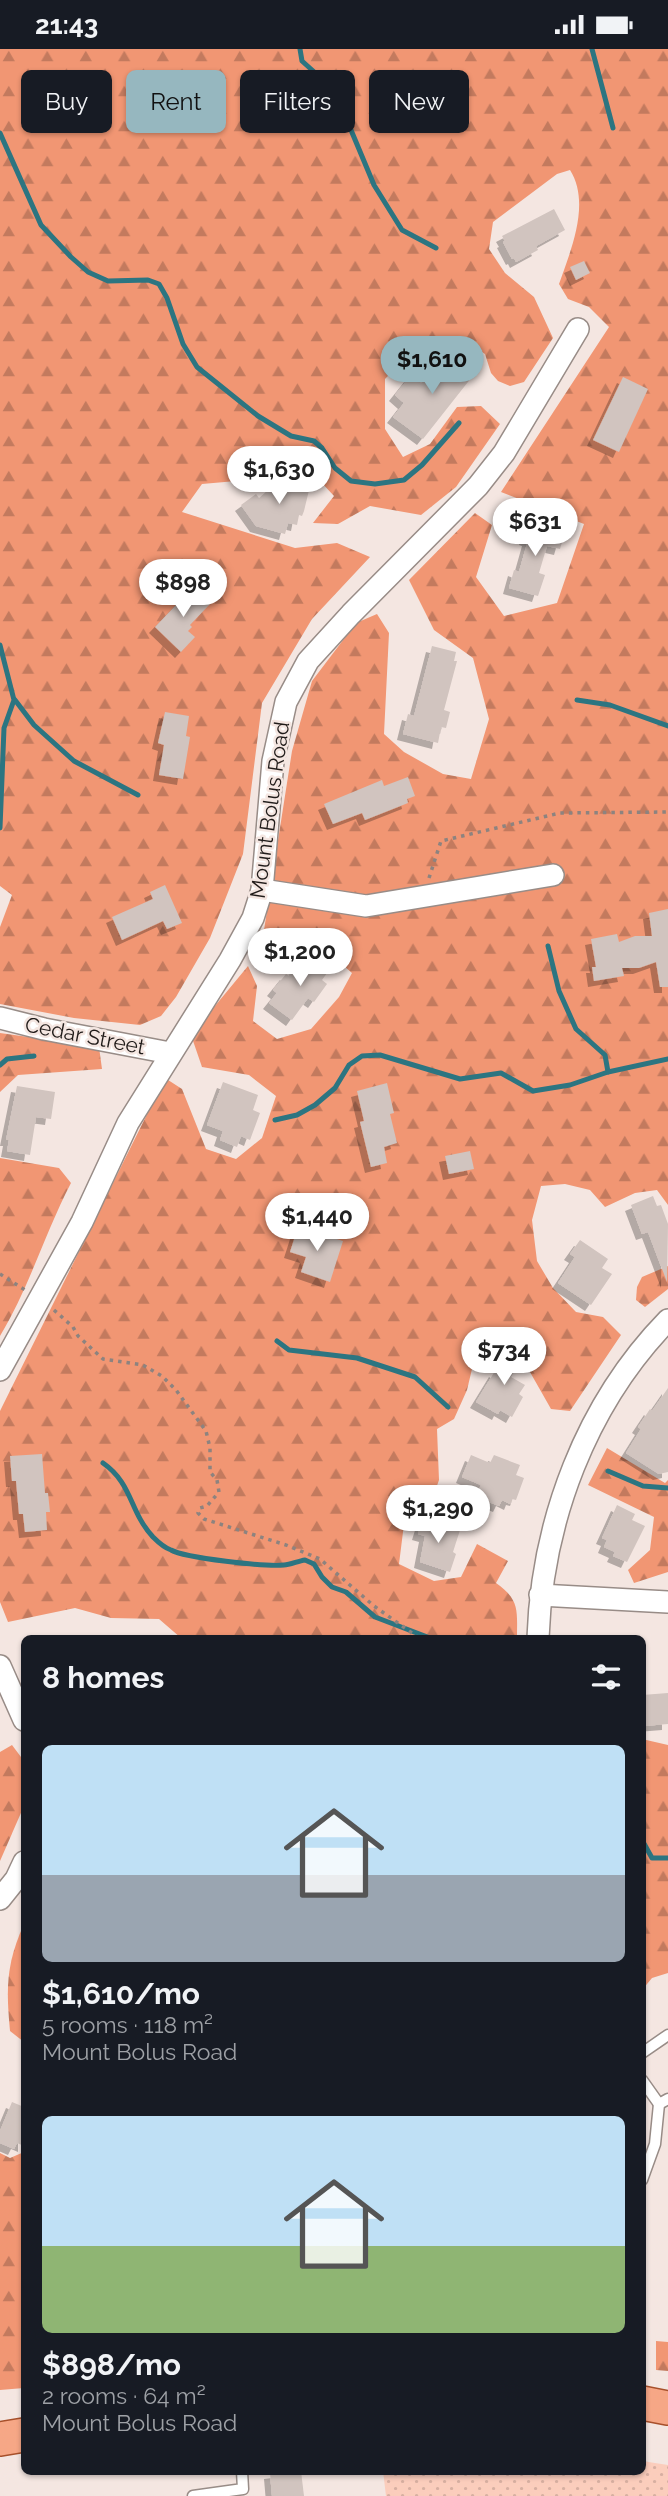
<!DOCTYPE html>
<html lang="en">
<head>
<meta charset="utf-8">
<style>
	:root { --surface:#171b24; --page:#20242c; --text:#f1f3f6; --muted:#9ea1a6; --accent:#96b7bf }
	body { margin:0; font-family:Raleway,sans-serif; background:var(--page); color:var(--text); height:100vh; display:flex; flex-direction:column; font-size:26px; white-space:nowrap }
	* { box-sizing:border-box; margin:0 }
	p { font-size:23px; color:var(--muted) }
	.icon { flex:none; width:38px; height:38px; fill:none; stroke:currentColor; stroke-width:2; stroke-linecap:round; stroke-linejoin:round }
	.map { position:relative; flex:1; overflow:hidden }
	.side { position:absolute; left:21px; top:1586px; width:625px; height:840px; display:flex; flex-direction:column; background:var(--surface); border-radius:10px; box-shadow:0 2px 5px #0004 }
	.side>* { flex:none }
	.hud { position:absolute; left:21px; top:21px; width:626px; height:63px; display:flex; gap:14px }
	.price { position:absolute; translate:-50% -60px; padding:0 16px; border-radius:24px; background:#fff; color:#222; font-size:23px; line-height:46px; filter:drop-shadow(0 2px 4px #0008) }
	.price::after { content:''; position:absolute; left:50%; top:42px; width:21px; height:16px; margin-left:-10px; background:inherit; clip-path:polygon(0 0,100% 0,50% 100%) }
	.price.on { background:var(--accent); color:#111 }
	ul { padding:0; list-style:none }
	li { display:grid; align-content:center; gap:14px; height:371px; padding:0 21px }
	li span { display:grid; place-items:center; height:217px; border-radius:10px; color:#555 }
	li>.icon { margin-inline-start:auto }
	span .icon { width:126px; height:126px; fill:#fffc; stroke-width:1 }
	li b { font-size:30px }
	h2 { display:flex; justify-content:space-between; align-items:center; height:84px; padding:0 21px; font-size:30px }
	.tag { padding:0 24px; border-radius:10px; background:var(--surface); box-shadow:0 2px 5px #0004; font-size:24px; line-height:63px }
	.tag.on { background:var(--accent); color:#111 }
	.status { display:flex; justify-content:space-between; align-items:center; height:49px; padding:0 35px; background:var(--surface); direction:ltr }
	.status svg { height:19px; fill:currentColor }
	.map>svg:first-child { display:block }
</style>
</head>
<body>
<div class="status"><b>21:43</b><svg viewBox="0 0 49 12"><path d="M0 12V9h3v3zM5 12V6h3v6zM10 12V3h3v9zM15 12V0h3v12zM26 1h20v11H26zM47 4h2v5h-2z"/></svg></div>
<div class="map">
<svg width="668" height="2447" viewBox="0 0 668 2447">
	<defs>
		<pattern id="forest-firs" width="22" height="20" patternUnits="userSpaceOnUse" patternTransform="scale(1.75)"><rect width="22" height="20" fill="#f19673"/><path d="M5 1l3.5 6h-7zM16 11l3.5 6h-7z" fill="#c37a5e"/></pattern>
		<pattern id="park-dots" width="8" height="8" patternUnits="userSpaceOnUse" patternTransform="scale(1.75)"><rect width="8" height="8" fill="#fbcdbc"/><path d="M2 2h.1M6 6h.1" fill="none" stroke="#d7afa1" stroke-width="1.8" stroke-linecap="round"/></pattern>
		<filter id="shadow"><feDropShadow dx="-6" dy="6" stdDeviation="0" flood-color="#0004"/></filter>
	</defs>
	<rect width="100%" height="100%" fill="#f4e6e1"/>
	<g fill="url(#forest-firs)">
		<path d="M 0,0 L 668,0 L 668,1156 L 657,1141 L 635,1144 L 605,1158 L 590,1141 L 565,1135 L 541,1137 L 532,1171 L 537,1212 L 553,1239 L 576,1263 L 603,1268 L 621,1286 L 570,1362 L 551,1360 L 526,1316 L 503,1294 L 477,1299 L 467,1341 L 454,1370 L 437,1380 L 439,1431 L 431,1454 L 405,1467 L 399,1515 L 434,1532 L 461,1528 L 477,1495 L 508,1512 L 496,1534 C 520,1551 517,1561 517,1589 L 181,1589 L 159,1570 L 111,1569 L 75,1559 L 8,1573 L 0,1553 L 0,1362 L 165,1029 L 182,1040 L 206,1100 L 236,1110 L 262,1089 L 276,1047 L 249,1026 L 202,1018 L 191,986 L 248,917 L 257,937 L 253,972 L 277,990 L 311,980 L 339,948 L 352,924 L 316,893 L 264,881 L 292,702 L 312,632 L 356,574 L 377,565 L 389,584 L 384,685 L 404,703 L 443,725 L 471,730 L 489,670 L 473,609 L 434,581 L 409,531 L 475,464 L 492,476 L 476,528 L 504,567 L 557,554 L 584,475 L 501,443 L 609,278 L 589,258 L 568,250 L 559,235 C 571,201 591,154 570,121 L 557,125 L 493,173 L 489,200 L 505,224 L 534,248 L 553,289 L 524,333 L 510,337 L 498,332 L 491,324 L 485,305 L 466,292 L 442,295 L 408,306 L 385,330 L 385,380 L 403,408 L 430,395 L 457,358 L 481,357 L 500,375 L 456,438 L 421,466 L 370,457 L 338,475 L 313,474 L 334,447 L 306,417 L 260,430 L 202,435 L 182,463 L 295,499 L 337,494 L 370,508 L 312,570 L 262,654 L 243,805 L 210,889 L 176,948 L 161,967 L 140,976 L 74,969 L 0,955 L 0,878 L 12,846 L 0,837 Z"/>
		<polygon points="0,984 99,998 102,1020 18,1026 0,1043"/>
		<path d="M 0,1109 L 59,1119 L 71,1134 C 45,1184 29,1239 0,1287 Z"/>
		<polygon points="668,1217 668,1240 645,1258 636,1251 637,1238 642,1228"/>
		<polygon points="607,1399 665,1434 668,1431 668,1523 634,1534 628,1521 650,1501 654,1468 588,1436"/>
		<polygon points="642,1690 668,1696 668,1924 652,1929 642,1941"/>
		<polygon points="12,1696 24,1712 24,1757 0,1812 0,1703"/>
		<path d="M 24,1875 L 24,1993 L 10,1982 C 6,1939 6,1915 24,1875 Z"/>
		<polygon points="24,2103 24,2339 0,2341 0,2104 10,2109"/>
		<polygon points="656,2292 668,2293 668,2322 656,2321"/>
	</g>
	<polygon fill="url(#park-dots)" points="642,2412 668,2416 668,2447 386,2447 383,2422 642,2422"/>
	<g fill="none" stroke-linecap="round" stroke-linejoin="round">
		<g stroke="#2c7581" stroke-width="5">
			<polyline points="300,0 302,12 343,49 351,81 374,136 402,181 436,199"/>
			<polyline points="592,0 613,79"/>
			<polyline points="0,84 41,176 71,208 88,223 108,232 148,231 159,235 167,249 183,295 197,318 258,367 291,387 314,392 322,399 335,419 351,432 375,435 404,431 422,416 459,374"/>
			<polyline points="0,596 14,651 4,679 0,779"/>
			<polyline points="15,651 34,676 74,712 138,746"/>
			<polyline points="577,651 610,656 668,677"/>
			<polyline points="548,897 559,942 576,980 605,1006 608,1023"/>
			<polyline points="0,1016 7,1010 34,1007"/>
			<polyline points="275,1071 297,1066 315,1056 335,1039 349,1016 362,1007 380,1006 460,1030 501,1024 533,1042 570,1036 608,1023 668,1010"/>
			<polyline points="277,1292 289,1301 357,1309 415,1328 448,1358"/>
			<path d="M 103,1414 C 133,1435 129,1462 153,1488 C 158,1493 165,1499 171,1501 C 185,1509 266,1518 284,1516 C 290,1516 298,1512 305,1511 L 314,1515 L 322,1528 L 332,1538 L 346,1543 L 375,1568 L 430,1589"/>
			<polyline points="608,1422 643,1437 668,1439"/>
			<polyline points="642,1791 652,1809 668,1809"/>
		</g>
	</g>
	<g fill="#d1c4bf" filter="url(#shadow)">
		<polygon points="554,160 565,181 536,197 538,201 516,213 514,209 512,210 503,193 505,192 502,187"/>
		<polygon points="584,212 590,224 576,231 570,218"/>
		<polygon points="460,304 479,319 423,390 393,368 404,354 395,346 411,326 421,334 426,327 435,335"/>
		<polygon points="623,328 648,340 619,403 593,391"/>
		<polygon points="301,427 310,437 304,462 302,467 299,466 297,476 288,474 285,485 256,477 241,456 256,445 259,449 276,434 286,439"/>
		<polygon points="530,473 565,483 560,500 547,497 539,524 545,526 538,547 509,539 514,521 519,523 528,491 525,490"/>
		<polygon points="193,538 211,554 190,576 192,578 188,582 195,588 181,603 155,578"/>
		<polygon points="432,597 456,603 454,612 457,612 444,661 450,663 446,679 441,678 438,694 403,685 408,665 414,667"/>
		<polygon points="165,663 189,667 186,687 190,688 183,730 159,726 164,696 158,694"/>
		<polygon points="408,728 415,747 407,750 408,754 365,771 362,764 333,775 324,755 382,731 384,737"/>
		<polygon points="165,836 182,874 167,880 163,872 122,891 112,868 153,850 150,843"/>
		<polygon points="668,860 668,938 660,938 656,913 639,919 622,919 624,927 594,932 592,918 596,918 591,890 617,885 619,893 635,887 652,887 649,864"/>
		<polygon points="312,907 330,920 322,931 327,935 314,953 308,949 292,971 269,954 277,944 273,941 286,925 289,927 296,919 300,922"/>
		<polygon points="223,1033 258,1046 253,1061 260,1064 250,1091 241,1087 237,1098 220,1091 223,1082 207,1076"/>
		<polygon points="387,1034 394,1064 390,1065 397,1094 384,1098 387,1114 371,1118 360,1073 364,1072 357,1042"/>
		<polygon points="17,1037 55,1043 51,1070 36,1068 30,1106 7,1102 9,1091 6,1091"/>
		<polygon points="470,1102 474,1120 449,1125 445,1107"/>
		<polygon points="653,1147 657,1157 661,1156 668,1175 667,1233 648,1183 642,1185 631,1156"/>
		<polygon points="298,1178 343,1192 330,1233 301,1223 306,1208 290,1203"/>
		<polygon points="580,1191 608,1210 602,1219 612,1225 591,1256 558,1234 575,1208 570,1205"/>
		<polygon points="513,1298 524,1304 511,1328 525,1336 519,1345 523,1348 512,1368 500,1361 498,1365 476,1353 495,1322 498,1324"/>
		<polygon points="668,1339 668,1423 659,1425 626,1404 641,1380 638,1378 650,1360 652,1362"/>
		<polygon points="42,1405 45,1444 48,1444 50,1463 46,1463 47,1481 25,1483 23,1465 19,1465 16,1432 12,1432 10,1407"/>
		<polygon points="471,1406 490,1414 494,1406 520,1416 516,1426 524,1429 516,1451 512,1450 510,1455 502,1451 499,1457 476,1448 481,1436 462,1428"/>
		<polygon points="617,1456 635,1465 632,1471 645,1477 627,1513 613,1507 615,1503 604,1498 607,1491 602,1489"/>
		<polygon points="423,1469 460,1481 453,1503 456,1505 450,1523 420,1513 425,1487 418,1485"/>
		<polygon points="668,1644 668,1675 643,1677 642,1646"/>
		<polygon points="12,2053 24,2058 24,2097 17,2094 14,2100 0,2094 0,2082"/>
		<polygon points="286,2422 301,2422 304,2447 272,2447 270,2424"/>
	</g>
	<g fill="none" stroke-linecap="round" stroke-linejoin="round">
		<defs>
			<g id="service">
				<polyline points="642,2004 668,1986"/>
				<polyline points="642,2031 659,2055 668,2050"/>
				<polyline points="642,2131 655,2095 659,2055"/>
				<polyline points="193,2447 243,2440 242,2422"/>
			</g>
			<g id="minor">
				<polyline points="262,841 366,857 553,826"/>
				<polyline points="0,969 44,980 170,1004"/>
				<polyline points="0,1321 82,1173 128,1074 230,911 253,869 262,841 273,712 286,653 308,612 351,565 478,437 504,404 578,280"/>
				<polyline points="540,1546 668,1553"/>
				<path d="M 538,1589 C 542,1472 586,1355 668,1271"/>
				<polyline points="0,1617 24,1671"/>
				<polyline points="0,1850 16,1830 24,1813"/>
			</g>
			<g id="primary">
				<polyline points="642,2354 668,2359"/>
				<polyline points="0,2390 24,2386"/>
			</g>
		</defs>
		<use href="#service" stroke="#988c87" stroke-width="13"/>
		<use href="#minor" stroke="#988c87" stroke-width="24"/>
		<use href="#primary" stroke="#a7502b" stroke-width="36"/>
		<g stroke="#8d837f" stroke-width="3.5" stroke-dasharray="3.5 5" stroke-linecap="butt">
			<polyline points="429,829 441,792 560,764 668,763"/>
			<polyline points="0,1225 25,1241"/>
			<polyline points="54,1261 73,1278 78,1287 103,1310 143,1316 162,1327 176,1341 206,1382 210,1399 210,1423 217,1431 219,1443 207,1457 200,1459 198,1464 204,1470 286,1496 320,1510 374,1557 419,1589"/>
		</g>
		<use href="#service" stroke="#fff" stroke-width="10"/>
		<use href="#minor" stroke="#fff" stroke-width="21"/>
		<use href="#primary" stroke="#f6a786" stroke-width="33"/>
	</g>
	<g text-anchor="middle" stroke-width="5" stroke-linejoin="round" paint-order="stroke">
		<g font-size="21" fill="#201b19" stroke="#f4e6e1">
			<text transform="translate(270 761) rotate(-82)" y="7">Mount Bolus Road</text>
			<text transform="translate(85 987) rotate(11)" y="7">Cedar Street</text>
		</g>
	</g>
</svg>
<b class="price on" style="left:432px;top:347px">$1,610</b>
<b class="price" style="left:279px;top:457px">$1,630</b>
<b class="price" style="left:535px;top:509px">$631</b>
<b class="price" style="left:183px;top:570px">$898</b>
<b class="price" style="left:300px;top:939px">$1,200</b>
<b class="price" style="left:317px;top:1204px">$1,440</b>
<b class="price" style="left:504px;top:1338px">$734</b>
<b class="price" style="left:438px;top:1496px">$1,290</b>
<div class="hud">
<a class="tag">Buy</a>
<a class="tag on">Rent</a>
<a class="tag">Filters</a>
<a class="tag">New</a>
</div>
<section class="side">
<h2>8 homes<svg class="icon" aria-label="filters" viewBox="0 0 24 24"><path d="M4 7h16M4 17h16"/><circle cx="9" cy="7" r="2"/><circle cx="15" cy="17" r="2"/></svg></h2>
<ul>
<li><span style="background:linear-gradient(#bfe0f5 60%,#9aa5b1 0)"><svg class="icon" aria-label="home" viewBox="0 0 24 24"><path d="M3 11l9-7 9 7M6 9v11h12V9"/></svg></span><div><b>$1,610/mo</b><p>5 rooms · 118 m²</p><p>Mount Bolus Road</p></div></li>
<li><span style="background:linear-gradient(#bfe0f5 60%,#8fb573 0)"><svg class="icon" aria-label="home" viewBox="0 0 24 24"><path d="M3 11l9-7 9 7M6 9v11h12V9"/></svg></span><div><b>$898/mo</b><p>2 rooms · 64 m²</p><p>Mount Bolus Road</p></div></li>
</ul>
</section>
</div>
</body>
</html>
